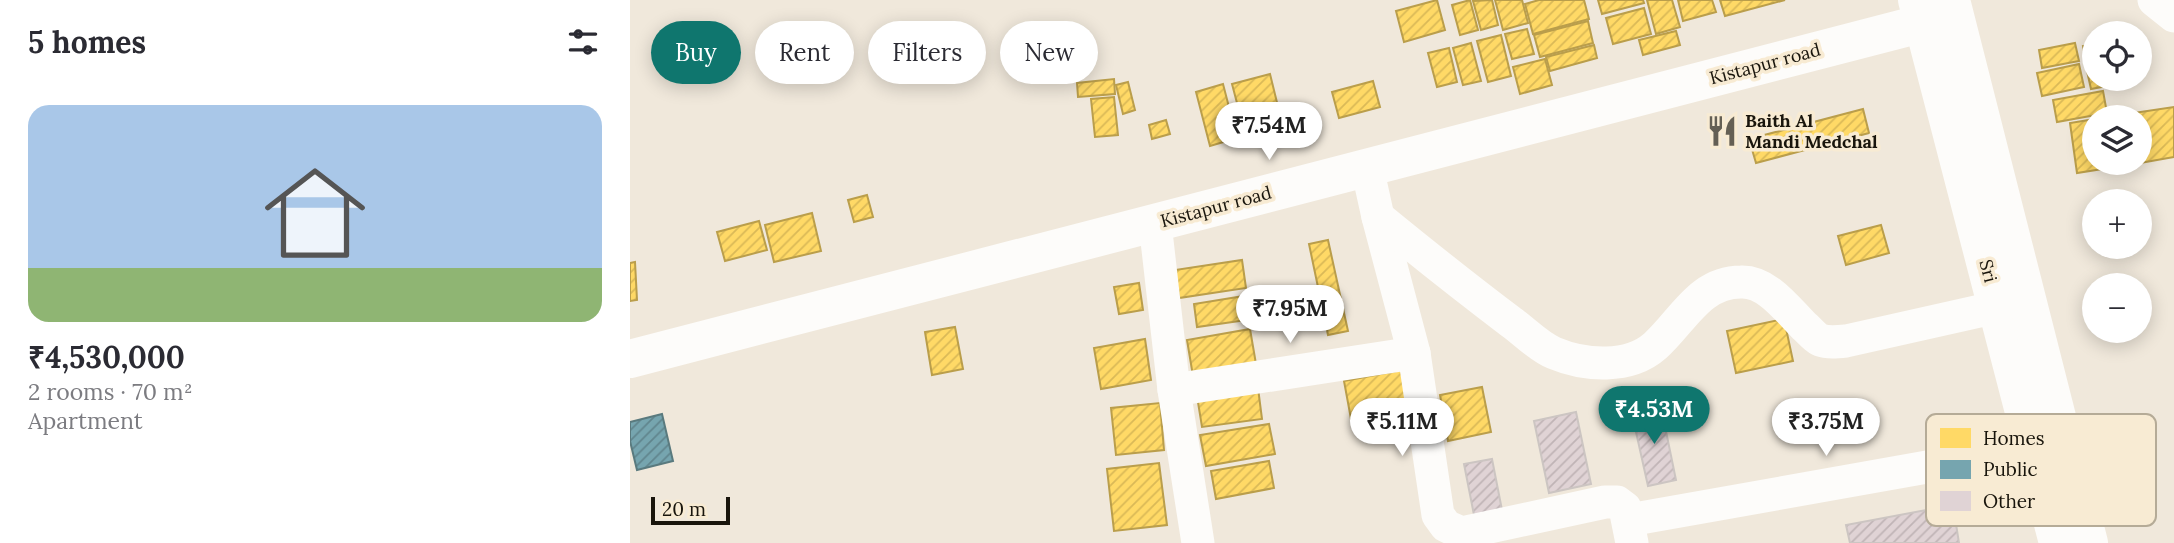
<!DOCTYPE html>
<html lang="en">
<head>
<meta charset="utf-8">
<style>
	:root { --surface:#fff; --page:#f7f7f7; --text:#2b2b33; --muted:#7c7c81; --accent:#0f766e }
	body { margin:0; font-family:Lora,serif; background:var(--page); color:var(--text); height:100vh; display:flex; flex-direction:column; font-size:26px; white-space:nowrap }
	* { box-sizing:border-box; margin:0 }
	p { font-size:23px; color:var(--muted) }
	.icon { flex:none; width:38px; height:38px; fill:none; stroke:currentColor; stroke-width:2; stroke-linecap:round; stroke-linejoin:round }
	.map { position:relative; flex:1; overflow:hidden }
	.sheet { display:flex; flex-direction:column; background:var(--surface); width:630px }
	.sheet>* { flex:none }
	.top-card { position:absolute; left:21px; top:21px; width:665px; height:63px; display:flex; gap:14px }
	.tools { position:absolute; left:1452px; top:21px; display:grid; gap:14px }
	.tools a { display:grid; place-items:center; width:70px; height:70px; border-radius:50%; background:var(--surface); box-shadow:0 4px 18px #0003; font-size:35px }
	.scale { position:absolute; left:21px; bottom:18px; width:79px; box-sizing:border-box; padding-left:7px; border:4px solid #19150c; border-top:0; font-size:19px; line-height:24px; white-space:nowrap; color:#19150c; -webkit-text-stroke:5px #f8ebd3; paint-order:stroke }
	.price { position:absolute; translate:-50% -60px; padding:0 16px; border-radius:24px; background:#fff; color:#222; font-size:23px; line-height:46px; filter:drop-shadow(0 2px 4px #0008) }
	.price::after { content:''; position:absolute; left:50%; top:42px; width:21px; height:16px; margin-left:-10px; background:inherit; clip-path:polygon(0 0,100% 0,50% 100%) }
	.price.selected { background:var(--accent); color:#fff }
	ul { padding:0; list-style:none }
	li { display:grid; align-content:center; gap:14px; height:371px; padding:0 28px }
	li span { display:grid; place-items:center; height:217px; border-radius:21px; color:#555 }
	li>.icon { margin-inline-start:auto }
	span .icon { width:126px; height:126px; fill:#fffc; stroke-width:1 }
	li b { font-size:30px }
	h2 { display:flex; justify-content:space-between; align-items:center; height:84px; padding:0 28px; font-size:30px }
	.tag { padding:0 24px; border-radius:32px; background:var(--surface); box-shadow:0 4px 18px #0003; font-size:24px; line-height:63px }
	.tag.selected { background:var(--accent); color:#fff }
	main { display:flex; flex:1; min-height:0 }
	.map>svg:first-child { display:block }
</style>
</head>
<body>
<main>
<section class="sheet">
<h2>5 homes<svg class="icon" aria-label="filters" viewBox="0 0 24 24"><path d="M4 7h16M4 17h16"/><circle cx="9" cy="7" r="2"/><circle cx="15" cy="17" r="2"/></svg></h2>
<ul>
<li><span style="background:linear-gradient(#a9c7e8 75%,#8fb573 0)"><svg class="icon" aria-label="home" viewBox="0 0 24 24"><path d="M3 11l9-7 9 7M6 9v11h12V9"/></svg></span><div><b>₹4,530,000</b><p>2 rooms · 70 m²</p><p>Apartment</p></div></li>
</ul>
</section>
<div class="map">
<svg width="1544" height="543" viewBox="0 0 1544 543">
	<defs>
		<pattern id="homes-hatch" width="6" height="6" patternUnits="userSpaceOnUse" patternTransform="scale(1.75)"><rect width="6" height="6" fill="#ffd966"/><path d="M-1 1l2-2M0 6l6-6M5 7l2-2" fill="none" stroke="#dab957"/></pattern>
		<pattern id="public-hatch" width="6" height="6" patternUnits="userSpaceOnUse" patternTransform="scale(1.75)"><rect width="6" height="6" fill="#76a5af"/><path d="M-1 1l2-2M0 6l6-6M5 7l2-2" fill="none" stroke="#60858d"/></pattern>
		<pattern id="building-hatch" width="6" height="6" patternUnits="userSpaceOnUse" patternTransform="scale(1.75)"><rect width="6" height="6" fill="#e0d3d5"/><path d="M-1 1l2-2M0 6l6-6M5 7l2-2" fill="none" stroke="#c0b4b6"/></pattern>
	</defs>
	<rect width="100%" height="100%" fill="#f0e8db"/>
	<g fill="url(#homes-hatch)" stroke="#ba9e4b" stroke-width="2">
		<polygon points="807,0 815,30 774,42 766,11"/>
		<polygon points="840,0 848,30 830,35 822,5"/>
		<polygon points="862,0 868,25 851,30 843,1"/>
		<polygon points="865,0 892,0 898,23 873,30"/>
		<polygon points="909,0 954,0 959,19 903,34 895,4"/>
		<polygon points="968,0 1013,0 1014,3 972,14"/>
		<polygon points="1017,0 1042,0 1050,27 1026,34"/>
		<polygon points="1048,0 1082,0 1086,12 1053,21"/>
		<polygon points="1090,0 1155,0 1095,16"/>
		<polygon points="1014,8 1021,34 983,44 976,18"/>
		<polygon points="958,21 963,43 910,57 904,35"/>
		<polygon points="897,29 904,54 882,59 875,34"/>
		<polygon points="1046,31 1050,45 1013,55 1009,40"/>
		<polygon points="871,35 881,76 858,82 847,41"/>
		<polygon points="841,43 851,81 833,85 823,48"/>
		<polygon points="1445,43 1449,61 1412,68 1409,50"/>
		<polygon points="1465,44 1465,66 1457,68 1453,46"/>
		<polygon points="964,45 967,58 920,71 916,57"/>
		<polygon points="819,48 827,82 807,87 798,53"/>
		<polygon points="915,59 922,85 890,94 883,67"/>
		<polygon points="1449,64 1454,87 1412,96 1407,73"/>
		<polygon points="1465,69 1465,79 1492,79 1493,83 1461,89 1457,71"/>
		<polygon points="640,74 654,131 617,141 602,84"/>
		<polygon points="484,79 485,94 448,97 447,83"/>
		<polygon points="743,81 750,107 709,118 702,92"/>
		<polygon points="498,82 505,110 493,114 486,85"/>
		<polygon points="593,84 607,138 580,146 566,92"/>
		<polygon points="1473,91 1477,113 1427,122 1423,100"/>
		<polygon points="484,97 488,135 465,137 461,99"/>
		<polygon points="1544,107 1544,157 1510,163 1510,117 1477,117"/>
		<polygon points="1233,109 1239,133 1126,163 1119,139"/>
		<polygon points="1465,119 1465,163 1510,163 1447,173 1440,123"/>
		<polygon points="536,120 540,134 522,139 519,125"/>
		<polygon points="237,195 243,217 224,222 218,200"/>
		<polygon points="182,213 191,251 144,262 135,225"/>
		<polygon points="129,221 137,250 95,261 87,232"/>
		<polygon points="1251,225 1259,253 1216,265 1208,236"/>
		<polygon points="698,240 718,331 698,335 679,244"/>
		<polygon points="612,260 616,288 549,298 545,270"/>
		<polygon points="5,262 7,300 0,301 0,263"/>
		<polygon points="509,283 513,310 489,314 484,287"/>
		<polygon points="620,295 624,319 567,327 564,304"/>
		<polygon points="1154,319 1163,361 1106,373 1097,331"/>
		<polygon points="325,327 333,369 302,375 295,332"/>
		<polygon points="620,329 626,364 563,376 557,340"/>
		<polygon points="515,339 521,380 471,389 464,348"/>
		<polygon points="777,369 784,407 721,419 714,381"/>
		<polygon points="852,387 861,432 818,441 810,395"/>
		<polygon points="628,388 632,419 572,427 567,396"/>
		<polygon points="530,403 534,450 486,455 481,408"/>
		<polygon points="639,424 645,454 576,466 570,435"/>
		<polygon points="639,461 644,488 586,499 581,471"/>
		<polygon points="529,463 537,525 484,531 477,469"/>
	</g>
	<polygon fill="url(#public-hatch)" stroke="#5a7a7e" stroke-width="2" points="32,414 43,461 7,470 0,441 0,422"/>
	<g fill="url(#building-hatch)" stroke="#ccc5c2" stroke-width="2">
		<polygon points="1031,407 1046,480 1018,486 1002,414"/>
		<polygon points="946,412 961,484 919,493 904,421"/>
		<polygon points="862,459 872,510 844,515 834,464"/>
		<polygon points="1323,505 1329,543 1220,543 1216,525"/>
	</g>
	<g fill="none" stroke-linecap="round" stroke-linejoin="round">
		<g stroke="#fdfcfa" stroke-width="33">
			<polyline points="1524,0 1544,16"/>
			<polyline points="737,167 748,217 784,353 808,515 816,526 832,533 975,502 987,502 995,508 1002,543"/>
			<path d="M 748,217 C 792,253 836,288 881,322 C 895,332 909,347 924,353 C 955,366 999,369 1025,346 C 1053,321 1069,282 1111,282 C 1137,281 1157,309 1174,326 C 1179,330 1184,337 1190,340 C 1198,343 1207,342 1216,341 L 1390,302"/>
			<polyline points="525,223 544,390 568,543"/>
			<polyline points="544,390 784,353"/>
			<polyline points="999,520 1404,448"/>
		</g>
		<polyline stroke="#fdfcfa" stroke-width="38" points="0,359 1294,23"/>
		<g stroke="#fdfcfa" stroke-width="38">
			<polyline points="1287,0 1428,543"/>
			<polyline points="1321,0 1459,543"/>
		</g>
	</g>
	<defs>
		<symbol id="restaurant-bare" viewBox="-9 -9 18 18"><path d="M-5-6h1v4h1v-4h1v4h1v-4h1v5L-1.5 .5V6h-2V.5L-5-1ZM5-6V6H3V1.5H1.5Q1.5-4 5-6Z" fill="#645f54" stroke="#f8ebd3" stroke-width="2.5" paint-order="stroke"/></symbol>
	</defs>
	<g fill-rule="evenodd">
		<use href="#restaurant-bare" x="1070" y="109" width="44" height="44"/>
	</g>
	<g text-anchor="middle" stroke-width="7" stroke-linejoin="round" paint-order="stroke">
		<g font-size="18" fill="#19150c" stroke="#f8ebd3">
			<text transform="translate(1135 64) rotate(-15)" y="6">Kistapur road</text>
			<text transform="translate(586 207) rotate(-15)" y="6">Kistapur road</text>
			<text transform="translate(1358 271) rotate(75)" y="6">Sri</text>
		</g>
		<g font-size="18" font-weight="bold" fill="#19150c" stroke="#f8ebd3" text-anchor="start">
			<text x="1115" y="127">Baith Al<tspan x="1115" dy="21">Mandi Medchal</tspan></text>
		</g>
	</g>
	<rect x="1296" y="414" width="230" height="112" rx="10" fill="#f8ebd3" stroke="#b5ab97" stroke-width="2"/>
	<rect x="1310" y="428" width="31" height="20" fill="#ffd966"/>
	<rect x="1310" y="460" width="31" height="19" fill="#76a5af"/>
	<rect x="1310" y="491" width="31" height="20" fill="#e0d3d5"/>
	<g font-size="19" fill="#19150c">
		<text x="1353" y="445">Homes</text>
		<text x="1353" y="476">Public</text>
		<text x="1353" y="508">Other</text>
	</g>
</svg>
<div class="tools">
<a><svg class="icon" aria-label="locate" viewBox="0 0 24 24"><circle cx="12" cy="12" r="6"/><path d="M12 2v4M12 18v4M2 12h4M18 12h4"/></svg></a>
<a><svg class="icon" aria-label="layers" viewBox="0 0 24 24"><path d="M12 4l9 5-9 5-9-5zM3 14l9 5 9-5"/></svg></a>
<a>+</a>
<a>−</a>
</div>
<div class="scale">20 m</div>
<b class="price" style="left:639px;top:162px">₹7.54M</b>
<b class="price" style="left:660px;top:345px">₹7.95M</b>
<b class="price selected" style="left:1024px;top:446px">₹4.53M</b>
<b class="price" style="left:772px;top:458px">₹5.11M</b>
<b class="price" style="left:1196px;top:458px">₹3.75M</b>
<div class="top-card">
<a class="tag selected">Buy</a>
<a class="tag">Rent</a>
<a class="tag">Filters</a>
<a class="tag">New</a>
</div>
</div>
</main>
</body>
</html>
